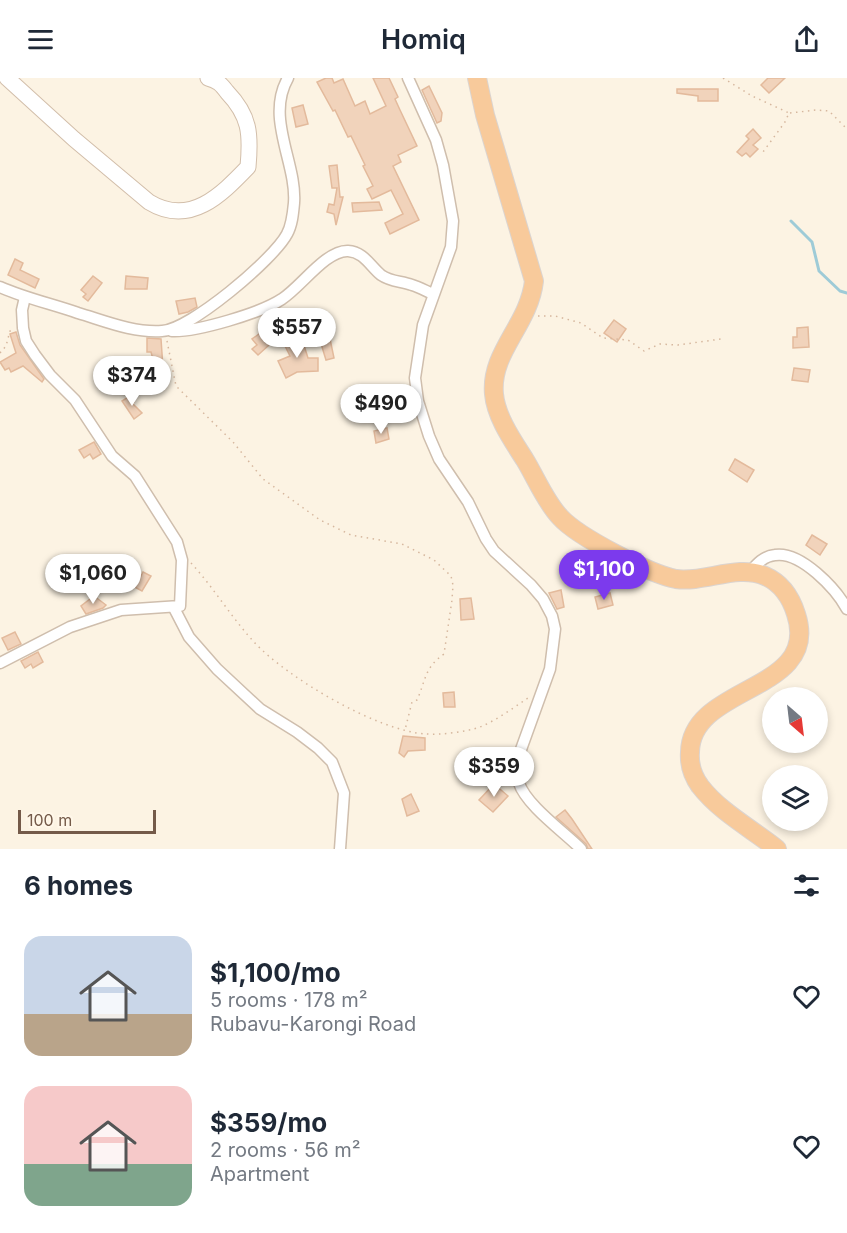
<!DOCTYPE html>
<html lang="en">
<head>
<meta charset="utf-8">
<style>
	:root { --surface:#fff; --page:#f6f6f7; --text:#1f2937; --muted:#747a83; --accent:#7c3aed }
	body { margin:0; font-family:Inter,sans-serif; background:var(--page); color:var(--text); height:100vh; display:flex; flex-direction:column; font-size:22px; white-space:nowrap }
	* { box-sizing:border-box; margin:0 }
	p { font-size:20px; color:var(--muted) }
	.icon { flex:none; width:33px; height:33px; fill:none; stroke:currentColor; stroke-width:2; stroke-linecap:round; stroke-linejoin:round }
	.map { position:relative; height:771px; overflow:hidden }
	.side { display:flex; flex-direction:column; background:var(--surface); flex:1 }
	.side>* { flex:none }
	.needle { width:39px; rotate:152deg }
	.buttons { position:absolute; left:762px; top:609px; display:grid; gap:12px }
	.buttons a { display:grid; place-items:center; width:66px; height:66px; border-radius:50%; background:var(--surface); box-shadow:0 3px 9px #0003; font-size:30px }
	.scale { position:absolute; left:18px; bottom:15px; width:138px; box-sizing:border-box; padding-left:6px; border:3px solid #745a49; border-top:0; font-size:16px; line-height:21px; white-space:nowrap; color:#745a49; -webkit-text-stroke:4px #fff7e9; paint-order:stroke }
	.price { position:absolute; translate:-50% -51px; padding:0 14px; border-radius:21px; background:#fff; color:#222; font-size:20px; line-height:39px; filter:drop-shadow(0 2px 3px #0008) }
	.price::after { content:''; position:absolute; left:50%; top:36px; width:18px; height:14px; margin-left:-9px; background:inherit; clip-path:polygon(0 0,100% 0,50% 100%) }
	.price.active { background:var(--accent); color:#fff }
	ul { padding:0; list-style:none }
	li { display:flex; align-items:center; gap:18px; height:150px; padding:0 24px }
	li span { display:grid; place-items:center; flex:none; width:168px; height:120px; border-radius:18px; color:#555 }
	li>.icon { margin-inline-start:auto }
	span .icon { width:72px; height:72px; fill:#fffc; stroke-width:1 }
	li b { font-size:26px }
	h2 { display:flex; justify-content:space-between; align-items:center; height:72px; padding:0 24px; font-size:26px }
	header { display:flex; justify-content:space-between; align-items:center; height:78px; padding:0 24px; background:var(--surface); font-size:27px; font-weight:600 }
	.map>svg:first-child { display:block }
</style>
</head>
<body>
<header><svg class="icon" aria-label="menu" viewBox="0 0 24 24"><path d="M4 6h16M4 12h16M4 18h16"/></svg>Homiq<svg class="icon" aria-label="share" viewBox="0 0 24 24"><path d="M12 15V3M7 8l5-5 5 5M5 13v7h14v-7"/></svg></header>
<div class="map">
<svg width="847" height="771" viewBox="0 0 847 771">
	<rect width="100%" height="100%" fill="#fcf3e3"/>
	<g fill="none" stroke-linecap="round" stroke-linejoin="round">
		<polyline stroke="#9ecbd7" stroke-width="3" points="791,143 812,164 819,193 840,213 847,215"/>
	</g>
	<g fill="#f1d3bb" stroke="#e3ba9c" stroke-width="1.5">
		<polygon points="326,0 332,0 334,5 343,1 355,28 365,23 370,36 386,28 373,0 389,0 398,19 395,21 400,32 417,68 398,77 401,84 393,88 419,142 390,156 385,145 403,136 391,112 372,121 367,111 373,108 363,88 365,87 351,58 348,59 335,32 333,33 317,4"/>
		<polygon points="768,0 785,0 769,15 761,7"/>
		<polygon points="429,8 442,35 441,43 437,45 422,12"/>
		<polygon points="677,11 718,11 718,23 698,23 698,18 677,15"/>
		<polygon points="303,27 308,46 296,49 292,30"/>
		<polygon points="753,51 761,60 753,67 758,71 750,79 746,75 742,78 737,74 749,61 746,58"/>
		<polygon points="337,87 340,119 343,119 336,147 334,136 327,134 329,126 334,127 337,110 332,110 329,88"/>
		<polygon points="379,124 382,132 353,134 352,125"/>
		<polygon points="15,181 23,185 20,192 39,201 35,210 8,197"/>
		<polygon points="93,198 102,205 88,223 83,219 86,216 81,212"/>
		<polygon points="126,198 148,200 147,211 125,211"/>
		<polygon points="195,220 197,229 188,234 179,236 176,223"/>
		<polygon points="614,242 626,251 617,264 604,255"/>
		<polygon points="270,248 278,259 258,277 252,271 257,267 252,261"/>
		<polygon points="808,249 809,269 793,270 793,259 797,259 797,250"/>
		<polygon points="16,254 20,267 44,301 42,304 23,288 11,294 9,290 5,292 0,284 16,275 10,256"/>
		<polygon points="329,256 334,280 326,282 319,259"/>
		<polygon points="301,258 308,280 318,280 318,293 297,294 286,300 278,283 290,278 283,264"/>
		<polygon points="147,260 161,261 163,290 156,292 151,274 147,274"/>
		<polygon points="794,290 810,292 808,304 792,302"/>
		<polygon points="130,318 134,324 132,325 142,335 134,341 122,323"/>
		<polygon points="387,350 389,361 376,365 374,353"/>
		<polygon points="94,364 101,376 93,381 90,376 84,380 79,372"/>
		<polygon points="735,381 754,392 747,404 729,392"/>
		<polygon points="812,457 827,466 820,477 806,467"/>
		<polygon points="143,494 151,498 142,513 129,506 133,499 139,502"/>
		<polygon points="561,512 564,529 557,531 549,515"/>
		<polygon points="610,515 613,527 598,531 595,519"/>
		<polygon points="94,518 106,527 103,530 86,536 81,528"/>
		<polygon points="471,520 474,541 461,542 460,521"/>
		<polygon points="15,554 21,566 8,572 2,560"/>
		<polygon points="38,574 43,584 33,590 31,586 25,590 21,583"/>
		<polygon points="454,614 455,629 444,629 443,615"/>
		<polygon points="403,658 425,660 425,672 408,673 404,679 399,675"/>
		<polygon points="494,706 508,718 493,734 479,722"/>
		<polygon points="411,716 419,733 407,738 402,721"/>
		<polygon points="565,732 572,741 592,771 588,771 586,766 556,739"/>
	</g>
	<g fill="none" stroke-linecap="round" stroke-linejoin="round">
		<defs>
			<g id="minor">
				<path d="M 408,0 L 436,62 L 443,87 L 453,143 L 451,169 L 423,247 L 415,300 L 418,323 L 429,358 L 439,381 L 468,424 L 486,461 L 494,473 L 531,507 L 543,521 L 552,538 L 555,551 L 550,591 L 519,677 C 517,687 516,695 519,705 C 526,727 564,754 581,771"/>
				<path d="M 0,209 C 25,220 52,226 78,235 C 105,243 133,255 162,253 C 190,252 274,181 287,156 C 292,147 293,136 294,125 C 297,85 265,40 288,0"/>
				<path d="M 172,253 C 197,254 261,235 282,221 C 301,209 326,172 348,173 C 364,174 370,188 381,197 C 391,204 401,203 412,207 C 419,209 426,213 433,216"/>
				<path d="M 749,495 C 756,487 763,478 775,477 C 801,473 836,511 847,531"/>
				<polyline points="174,530 189,559 217,591 260,631 297,654 318,670 332,684 344,715 340,771"/>
				<polyline points="0,585 70,549 121,532 180,528 182,482 177,464 135,398 112,378 75,322 50,297 35,277 26,263 23,250 22,232 25,219"/>
			</g>
			<path id="secondary" d="M 7,0 L 74,61 L 149,124 C 190,149 221,117 248,89 C 251,56 250,38 227,14 C 221,6 218,3 208,0"/>
			<path id="trunk" d="M 477,0 L 485,37 L 534,203 C 529,247 490,274 494,316 C 496,339 513,363 525,382 C 536,400 545,423 560,439 C 578,459 650,496 676,501 C 705,505 737,486 765,498 C 781,505 791,520 796,536 C 822,615 691,606 690,674 C 689,687 692,697 700,708 C 720,734 752,751 777,771"/>
		</defs>
		<use href="#minor" stroke="#cfbead" stroke-width="13"/>
		<use href="#secondary" stroke="#d2beaa" stroke-width="17"/>
		<use href="#trunk" stroke="#dbd4d0" stroke-width="20"/>
		<g stroke="#d6b79e" stroke-width="1.5" stroke-dasharray="1.5 4.5" stroke-linecap="butt">
			<polyline points="723,0 752,18 789,35 785,44 763,74"/>
			<polyline points="790,35 816,32 829,33 847,51"/>
			<polyline points="538,238 555,238 581,245 603,260 628,262 644,273 660,266 678,267 721,261"/>
			<path d="M 167,263 L 176,308 L 233,364 L 263,401 L 320,442 L 351,457 L 402,466 L 434,482 L 451,498 L 453,507 L 452,522 L 444,576 C 424,590 426,602 417,622 L 412,624 L 405,652"/>
			<polyline points="0,275 6,268 10,253 13,252"/>
			<path d="M 191,485 C 214,510 231,539 254,564 C 286,599 377,653 426,656 C 441,657 466,654 480,649 C 497,642 513,630 528,620"/>
		</g>
		<use href="#minor" stroke="#fff" stroke-width="10"/>
		<use href="#secondary" stroke="#fff" stroke-width="15"/>
		<use href="#trunk" stroke="#f8ca9b" stroke-width="18"/>
	</g>
</svg>
<div class="buttons">
<a><svg class="needle" viewBox="-14 -14 28 28"><path d="M0-13l5 13h-10z" fill="#e53935"/><path d="M0 13l5-13h-10z" fill="#747a83"/></svg></a>
<a><svg class="icon" aria-label="layers" viewBox="0 0 24 24"><path d="M12 4l9 5-9 5-9-5zM3 14l9 5 9-5"/></svg></a>
</div>
<div class="scale">100 m</div>
<b class="price" style="left:297px;top:281px">$557</b>
<b class="price" style="left:132px;top:329px">$374</b>
<b class="price" style="left:381px;top:357px">$490</b>
<b class="price active" style="left:604px;top:523px">$1,100</b>
<b class="price" style="left:93px;top:527px">$1,060</b>
<b class="price" style="left:494px;top:720px">$359</b>
</div>
<section class="side">
<h2>6 homes<svg class="icon" aria-label="filters" viewBox="0 0 24 24"><path d="M4 7h16M4 17h16"/><circle cx="9" cy="7" r="2"/><circle cx="15" cy="17" r="2"/></svg></h2>
<ul>
<li><span style="background:linear-gradient(#c9d6e8 65%,#b9a48a 0)"><svg class="icon" aria-label="home" viewBox="0 0 24 24"><path d="M3 11l9-7 9 7M6 9v11h12V9"/></svg></span><div><b>$1,100/mo</b><p>5 rooms · 178 m²</p><p>Rubavu-Karongi Road</p></div><svg class="icon" aria-label="heart" viewBox="0 0 24 24"><path d="M12 20l-8-8c-3-5 5-10 8-4 3-6 11-1 8 4z"/></svg></li>
<li><span style="background:linear-gradient(#f6c9c9 65%,#7fa58c 0)"><svg class="icon" aria-label="home" viewBox="0 0 24 24"><path d="M3 11l9-7 9 7M6 9v11h12V9"/></svg></span><div><b>$359/mo</b><p>2 rooms · 56 m²</p><p>Apartment</p></div><svg class="icon" aria-label="heart" viewBox="0 0 24 24"><path d="M12 20l-8-8c-3-5 5-10 8-4 3-6 11-1 8 4z"/></svg></li>
</ul>
</section>
</body>
</html>
